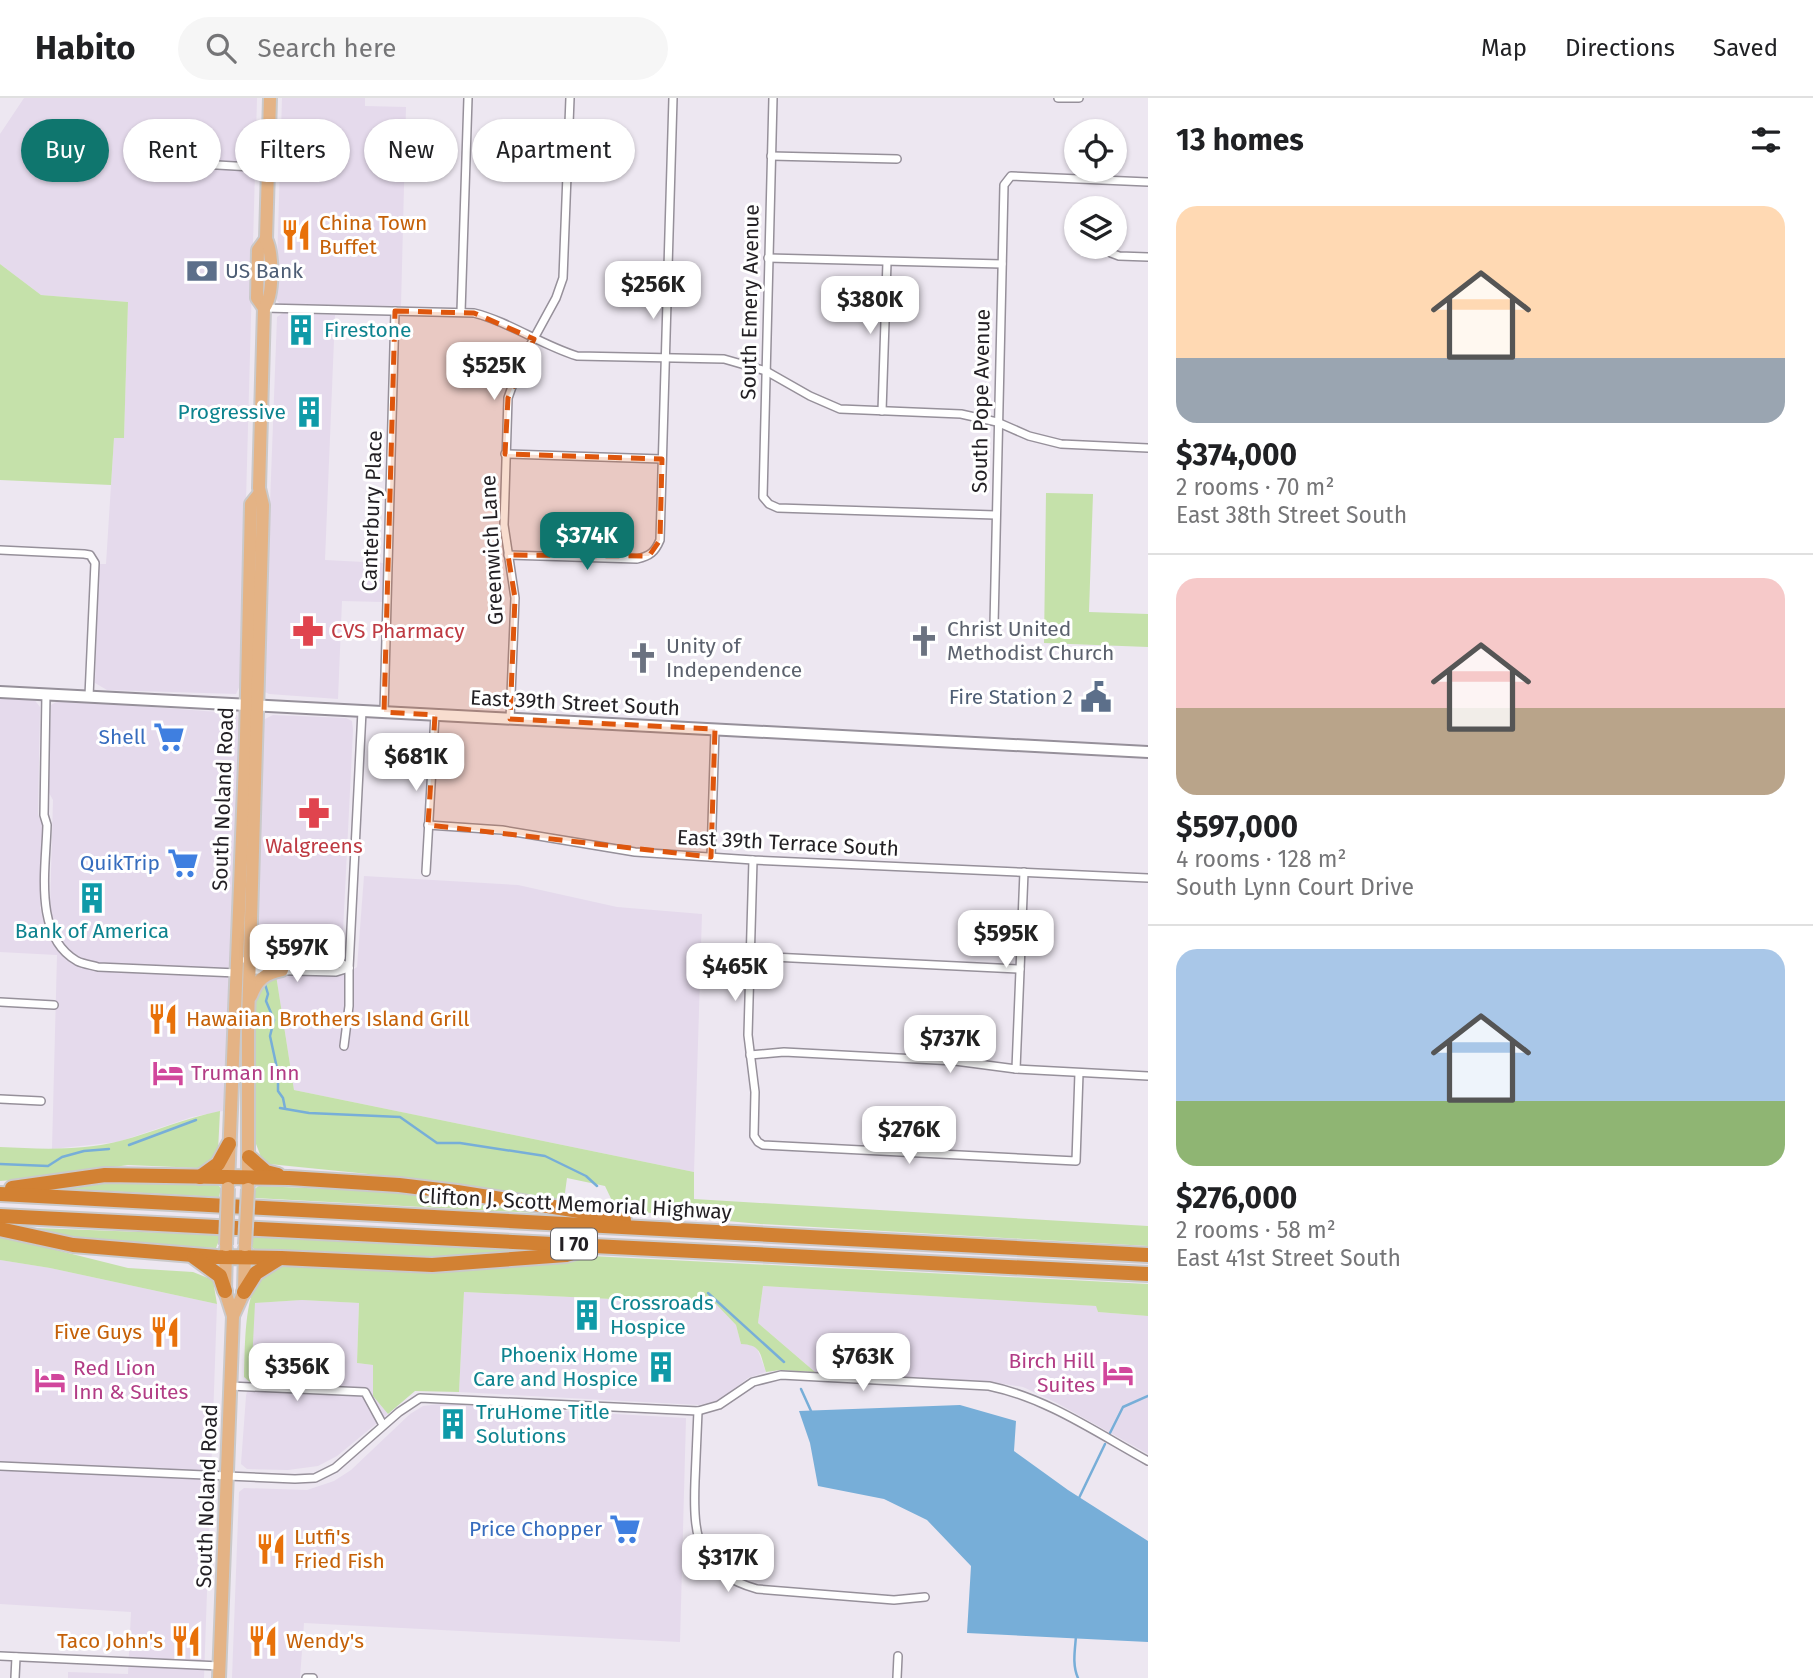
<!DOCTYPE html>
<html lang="en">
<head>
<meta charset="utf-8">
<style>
	:root { --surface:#fff; --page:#f6f6f6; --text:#202124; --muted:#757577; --line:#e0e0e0; --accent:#0f766e }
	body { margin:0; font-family:"Fira Sans",sans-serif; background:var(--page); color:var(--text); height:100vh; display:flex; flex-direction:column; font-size:26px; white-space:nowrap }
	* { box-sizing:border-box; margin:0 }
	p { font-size:23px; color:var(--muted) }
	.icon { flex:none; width:38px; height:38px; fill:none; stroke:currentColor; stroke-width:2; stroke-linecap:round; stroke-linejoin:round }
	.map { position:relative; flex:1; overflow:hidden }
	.drawer { display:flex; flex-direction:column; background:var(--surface); width:665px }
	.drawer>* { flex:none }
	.guide { position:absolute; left:21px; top:21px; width:665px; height:63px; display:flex; gap:14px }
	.buttons { position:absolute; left:1064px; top:21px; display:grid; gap:14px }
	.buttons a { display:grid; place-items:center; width:63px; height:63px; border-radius:50%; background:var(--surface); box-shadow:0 2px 5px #0004; font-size:35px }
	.price { position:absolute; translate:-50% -60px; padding:0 16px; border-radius:14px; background:#fff; color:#222; font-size:23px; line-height:46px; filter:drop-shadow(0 2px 4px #0008) }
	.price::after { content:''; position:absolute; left:50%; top:42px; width:21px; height:16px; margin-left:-10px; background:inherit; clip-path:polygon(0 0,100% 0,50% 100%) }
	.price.selected { background:var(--accent); color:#fff }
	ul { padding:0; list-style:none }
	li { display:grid; align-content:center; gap:14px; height:371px; padding:0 28px }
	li+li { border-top:2px solid var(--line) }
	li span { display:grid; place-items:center; height:217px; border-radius:21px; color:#555 }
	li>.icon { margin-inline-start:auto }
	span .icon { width:126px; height:126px; fill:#fffc; stroke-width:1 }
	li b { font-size:30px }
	h2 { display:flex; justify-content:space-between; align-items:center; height:84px; padding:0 28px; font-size:30px }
	.chip { padding:0 24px; border-radius:32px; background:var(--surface); box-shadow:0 2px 5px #0004; font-size:24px; line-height:63px }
	.chip.selected { background:var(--accent); color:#fff }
	header { display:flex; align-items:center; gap:42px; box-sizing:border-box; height:98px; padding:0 35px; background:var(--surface); border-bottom:2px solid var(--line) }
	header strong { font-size:33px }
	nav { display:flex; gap:38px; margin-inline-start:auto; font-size:24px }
	.search { width:490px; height:63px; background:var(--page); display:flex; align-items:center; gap:18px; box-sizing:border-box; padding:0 24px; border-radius:38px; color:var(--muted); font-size:26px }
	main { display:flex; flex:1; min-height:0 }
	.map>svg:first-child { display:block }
</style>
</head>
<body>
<header>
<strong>Habito</strong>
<div class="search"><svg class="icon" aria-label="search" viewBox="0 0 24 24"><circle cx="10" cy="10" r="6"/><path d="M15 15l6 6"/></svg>Search here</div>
<nav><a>Map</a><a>Directions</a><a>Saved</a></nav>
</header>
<main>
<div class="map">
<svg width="1148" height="1580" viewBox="0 0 1148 1580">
	<rect width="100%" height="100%" fill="#ede7f1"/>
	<g fill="#e5daec">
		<polygon points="24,0 257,0 241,585 236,596 107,592 95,585 99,466 106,466 114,340 124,340 128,204 41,197 0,166 0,36"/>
		<polygon points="282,0 365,0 365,8 406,9 401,208 280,206 276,201"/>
		<polygon points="283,215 335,217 325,462 383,465 383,504 342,503 338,601 269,596 263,593 277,219"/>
		<polygon points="0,599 33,600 40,609 38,716 43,730 40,809 47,837 59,854 65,847 56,833 50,809 53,702 48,693 51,607 60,602 231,615 237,617 239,622 230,926 223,1013 192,1019 118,1044 52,1051 57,857 0,854"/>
		<polygon points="273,617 346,620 352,623 353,632 342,854 336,857 262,855 256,851 262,628 265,621"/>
		<polygon points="364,778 518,787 617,809 702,816 694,1074 294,992 276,877 342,878 357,869"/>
		<polygon points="0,1162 50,1170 217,1206 204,1580 68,1580 68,1574 128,1576 131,1514 0,1506"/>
		<polygon points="763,1188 1097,1208 1098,1214 1148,1218 1148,1356 1057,1305 1023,1289 986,1283 815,1274 758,1225"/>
		<polygon points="464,1194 716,1206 736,1227 741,1246 753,1246 757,1250 766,1274 748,1280 720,1302 699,1307 459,1294"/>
		<polygon points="302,1202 359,1205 357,1265 373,1267 373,1298 388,1316 337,1358 318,1368 288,1372 247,1371 241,1366 246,1298 249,1283 251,1284 254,1205"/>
		<polygon points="439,1306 686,1320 680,1544 304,1525 300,1580 232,1580 239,1394 244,1390 307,1392 334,1383 351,1372 410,1316 423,1308"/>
	</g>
	<g fill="#c5e1aa">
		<polygon points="0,166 41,197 128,204 124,340 114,340 111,387 0,382"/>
		<polygon points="1046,395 1093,396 1089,514 1148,516 1148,549 1044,545"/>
		<polygon points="276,877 294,992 694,1074 694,1101 1148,1128 1148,1148 760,1126 662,1117 615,1109 605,1088 567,1080 564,1102 418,1081 269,1066 261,1059 256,1046 254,969 256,901 264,882"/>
		<path d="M 220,1013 L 218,1053 C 215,1063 209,1068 199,1070 L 128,1067 L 38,1080 L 0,1083 L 0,1049 C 39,1051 81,1053 120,1043 C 154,1034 185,1020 220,1013 Z"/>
		<polygon points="89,1083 217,1086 221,1090 219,1099 50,1090"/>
		<polygon points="259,1088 446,1096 553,1112 553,1116 255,1100 254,1091"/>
		<polygon points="10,1129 221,1137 216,1150 81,1143"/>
		<polygon points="0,1138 128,1170 193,1174 213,1182 217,1206 50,1170 0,1162"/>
		<polygon points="252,1138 518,1152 419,1161 255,1152 251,1148"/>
		<path d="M 591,1158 L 1148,1186 L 1148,1218 L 1098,1214 L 1096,1208 L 763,1188 L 758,1225 L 815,1274 L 780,1272 L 766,1274 C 760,1256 762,1247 741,1246 L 736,1227 L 716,1206 L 464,1194 L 459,1294 L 415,1293 L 388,1316 L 373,1298 L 373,1267 L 357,1265 L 359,1205 L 302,1202 L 255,1205 L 251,1285 L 244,1279 C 245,1253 244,1206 257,1184 C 262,1176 271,1172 279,1167 Z"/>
	</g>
	<polygon fill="#77aed8" points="960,1307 1016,1323 1014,1353 1068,1392 1148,1443 1148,1544 967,1535 971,1468 927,1422 884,1401 818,1388 810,1345 799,1313"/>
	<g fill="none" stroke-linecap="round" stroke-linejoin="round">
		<g stroke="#77aed8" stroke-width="2.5">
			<polyline points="265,886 268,896 266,903 274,922 270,938 278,975 278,993 283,1000 285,1010"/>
			<polyline points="280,1010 309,1015 400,1019 437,1045 460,1045 545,1058 586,1078 597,1088"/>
			<polyline points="129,1047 196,1022"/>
			<polyline points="0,1066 48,1068 62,1059 84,1053 109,1051"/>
			<polyline points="708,1195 784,1264"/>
			<polyline points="801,1291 811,1313"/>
			<polyline points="1110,1335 1123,1309 1148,1298"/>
			<polyline points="1079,1400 1105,1346"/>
			<path d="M 1076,1538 C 1075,1552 1072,1567 1078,1580"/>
		</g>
		<defs>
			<g id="street">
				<polyline points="773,0 763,399 769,406 778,410 995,417"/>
				<polyline points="1058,0 1079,0"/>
				<polyline points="771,58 897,61"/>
				<polyline points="166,64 268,70"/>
				<polyline points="1108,149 1111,155 1119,158 1148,159"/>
				<polyline points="768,160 1002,166"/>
				<path d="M 264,210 L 474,215 C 510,224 541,247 577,258 L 724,261 L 766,273 L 810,298 L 840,311 L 961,316 L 997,324 L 1029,338 L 1061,346 L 1148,350"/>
				<polyline points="461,214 468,0"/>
				<polyline points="882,313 887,164"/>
				<polyline points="505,356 662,361"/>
				<polyline points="0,452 84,456 90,457 95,465 89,598"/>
				<path d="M 508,457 L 637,461 C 650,458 655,454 660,442 L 673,0"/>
				<polyline points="994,527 1004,87 1011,78 1148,84"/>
				<path d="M 46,596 L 44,717 L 47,727 C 46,770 33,838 77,863 C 83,866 91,867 98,869 L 237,875"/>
				<polyline points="384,614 395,213"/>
				<polyline points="510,621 515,500 504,427 508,300 520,266 556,200 563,180 570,0"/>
				<polyline points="428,727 502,732 635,754 753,762 1148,780"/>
				<polyline points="711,759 715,631"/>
				<polyline points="753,762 748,937 755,994 754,1038 758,1044 763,1047 1076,1063 1079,975"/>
				<polyline points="426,774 435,617"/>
				<polyline points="750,858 1020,871"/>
				<polyline points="246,862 334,865 343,866 349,870"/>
				<polyline points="249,872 336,874 349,870"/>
				<polyline points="0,904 54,907"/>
				<polyline points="344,948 349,908 349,870 362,613"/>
				<polyline points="750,957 784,954 955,963 1016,971 1148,978"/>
				<polyline points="1016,971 1024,774"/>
				<polyline points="0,1001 41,1003"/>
				<polyline points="230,1288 365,1294 383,1327"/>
				<path d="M 698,1313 C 697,1336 696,1360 695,1383 C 693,1439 697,1474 757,1491 L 894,1502 L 925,1499"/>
				<path d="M 0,1368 L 295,1381 L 315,1380 L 335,1370 L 399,1314 L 420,1300 L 698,1313 L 719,1307 L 753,1284 L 781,1277 L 989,1288 C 1047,1300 1097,1335 1148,1363"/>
				<polyline points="0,1558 220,1568"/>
				<polyline points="15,1580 16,1559"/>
				<polyline points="306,1580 313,1580"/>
				<polyline points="897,1580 898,1558"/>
			</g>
			<polyline id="secondary" points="0,594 1148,654"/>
			<g id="primary">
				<polyline points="264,210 257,200 258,152 266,141"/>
				<path d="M 251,898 C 257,882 265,875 282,872"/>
				<polyline points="228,1086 246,639 251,406 259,396"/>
				<path d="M 248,1087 L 248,925 L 263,407 L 259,390 L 264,210 C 274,198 273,155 266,141 L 270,0"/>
				<polyline points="233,1218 244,1194 245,1151"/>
				<polyline points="219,1580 233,1218 225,1193 226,1151"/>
			</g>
			<g id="highway">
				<polyline points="249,1059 266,1074 278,1077"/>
				<polyline points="200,1079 218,1066 229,1046"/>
				<polyline points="12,1090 105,1077 289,1080 399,1087 457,1094 573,1112 624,1122"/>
				<polyline points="0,1096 1148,1157"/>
				<polyline points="0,1118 1148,1176"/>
				<polyline points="0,1131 73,1147 217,1159 281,1160 432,1167 566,1157 586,1151"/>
				<polyline points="194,1159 220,1178 225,1193"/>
				<polyline points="244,1194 256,1175 280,1160"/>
			</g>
		</defs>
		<use href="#street" stroke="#96909a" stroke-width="10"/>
		<use href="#secondary" stroke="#96909a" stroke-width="14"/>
		<use href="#primary" stroke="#cac9ca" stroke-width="16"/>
		<use href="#highway" stroke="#cac9ca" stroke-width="18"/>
		<use href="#street" stroke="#fff" stroke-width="7"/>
		<use href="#secondary" stroke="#fff" stroke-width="10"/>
		<use href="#primary" stroke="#e4b385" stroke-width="12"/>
		<use href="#highway" stroke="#d28133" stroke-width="14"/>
		<defs>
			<g id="primary-bridge">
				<polyline points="226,1147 228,1090"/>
				<polyline points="245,1147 248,1091"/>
			</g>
		</defs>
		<use href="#primary-bridge" stroke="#cac9ca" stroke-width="16" stroke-linecap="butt"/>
		<use href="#primary-bridge" stroke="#e4b385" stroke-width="12"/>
	</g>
	<path fill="#de560d" fill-opacity="0.2" stroke="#de560d" stroke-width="5" stroke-dasharray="14 9" stroke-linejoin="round" d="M 395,213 L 474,215 L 534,241 L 508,300 L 505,356 L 662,361 L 660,442 L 649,458 L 508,457 L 515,500 L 510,621 L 715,631 L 711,759 L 428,727 L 435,617 L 384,614 Z"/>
	<defs>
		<symbol id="restaurant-bare" viewBox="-9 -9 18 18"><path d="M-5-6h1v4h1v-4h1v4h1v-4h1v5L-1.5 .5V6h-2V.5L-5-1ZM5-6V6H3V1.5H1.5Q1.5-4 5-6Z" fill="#e8710a" stroke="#fff" stroke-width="2.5" paint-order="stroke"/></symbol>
		<symbol id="bank-bare" viewBox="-9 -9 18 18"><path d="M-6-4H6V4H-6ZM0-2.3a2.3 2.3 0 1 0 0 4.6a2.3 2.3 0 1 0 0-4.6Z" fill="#5c6f8a" stroke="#fff" stroke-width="2.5" paint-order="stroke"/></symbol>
		<symbol id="building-bare" viewBox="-9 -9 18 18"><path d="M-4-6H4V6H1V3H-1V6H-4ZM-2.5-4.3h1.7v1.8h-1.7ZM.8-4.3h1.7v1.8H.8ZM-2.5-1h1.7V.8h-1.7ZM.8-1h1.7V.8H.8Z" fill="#0f9aa8" stroke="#fff" stroke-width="2.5" paint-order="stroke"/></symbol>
		<symbol id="pharmacy-bare" viewBox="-9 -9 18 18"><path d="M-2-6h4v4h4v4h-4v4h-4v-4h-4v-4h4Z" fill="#e0444e" stroke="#fff" stroke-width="2.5" paint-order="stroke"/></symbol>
		<symbol id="church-bare" viewBox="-9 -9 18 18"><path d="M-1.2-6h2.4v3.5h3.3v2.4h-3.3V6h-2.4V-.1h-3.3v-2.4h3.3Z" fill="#6b7280" stroke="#fff" stroke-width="2.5" paint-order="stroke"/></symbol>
		<symbol id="civic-bare" viewBox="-9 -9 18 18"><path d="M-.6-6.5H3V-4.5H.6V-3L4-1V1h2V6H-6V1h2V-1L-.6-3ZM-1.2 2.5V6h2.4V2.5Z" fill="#5c6f8a" stroke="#fff" stroke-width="2.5" paint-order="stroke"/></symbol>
		<symbol id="supermarket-bare" viewBox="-9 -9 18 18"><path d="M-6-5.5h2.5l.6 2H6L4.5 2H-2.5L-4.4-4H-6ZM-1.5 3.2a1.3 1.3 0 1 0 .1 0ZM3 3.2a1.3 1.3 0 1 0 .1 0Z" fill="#3f7fe0" stroke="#fff" stroke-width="2.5" paint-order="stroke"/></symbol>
		<symbol id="hotel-bare" viewBox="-9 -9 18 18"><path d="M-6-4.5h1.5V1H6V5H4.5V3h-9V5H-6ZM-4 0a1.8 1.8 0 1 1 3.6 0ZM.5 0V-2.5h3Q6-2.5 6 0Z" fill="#d1479c" stroke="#fff" stroke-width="2.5" paint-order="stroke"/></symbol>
	</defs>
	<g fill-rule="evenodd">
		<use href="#restaurant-bare" x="274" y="115" width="44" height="44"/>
		<use href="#bank-bare" x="180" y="151" width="44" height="44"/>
		<use href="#building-bare" x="279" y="210" width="44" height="44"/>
		<use href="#building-bare" x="287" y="292" width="44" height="44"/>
		<use href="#pharmacy-bare" x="286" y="511" width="44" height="44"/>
		<use href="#church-bare" x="902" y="521" width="44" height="44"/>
		<use href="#church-bare" x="621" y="538" width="44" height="44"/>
		<use href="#civic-bare" x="1074" y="577" width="44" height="44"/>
		<use href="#supermarket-bare" x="147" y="617" width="44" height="44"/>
		<use href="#pharmacy-bare" x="292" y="693" width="44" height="44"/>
		<use href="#supermarket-bare" x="161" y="743" width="44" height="44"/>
		<use href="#building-bare" x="70" y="778" width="44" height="44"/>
		<use href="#restaurant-bare" x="141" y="899" width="44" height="44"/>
		<use href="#hotel-bare" x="146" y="953" width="44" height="44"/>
		<use href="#building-bare" x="565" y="1195" width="44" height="44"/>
		<use href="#restaurant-bare" x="143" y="1212" width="44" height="44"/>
		<use href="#building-bare" x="639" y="1247" width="44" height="44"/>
		<use href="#hotel-bare" x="1096" y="1253" width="44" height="44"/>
		<use href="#hotel-bare" x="28" y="1260" width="44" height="44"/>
		<use href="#building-bare" x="431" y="1304" width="44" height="44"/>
		<use href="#supermarket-bare" x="603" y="1409" width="44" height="44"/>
		<use href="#restaurant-bare" x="249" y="1429" width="44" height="44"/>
		<use href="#restaurant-bare" x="164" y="1521" width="44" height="44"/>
		<use href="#restaurant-bare" x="241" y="1521" width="44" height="44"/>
	</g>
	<g text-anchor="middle" stroke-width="6" stroke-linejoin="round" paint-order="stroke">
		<rect fill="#fff" stroke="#646265" stroke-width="2" x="551" y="1130.5" width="46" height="31" rx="5"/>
		<g font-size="19" font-weight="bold" fill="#221f23">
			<text x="574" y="1153">I 70</text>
		</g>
		<g font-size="21" fill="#c56008" stroke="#fff" text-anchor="start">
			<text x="319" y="132">China Town<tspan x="319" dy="24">Buffet</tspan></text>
			<text x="186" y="928">Hawaiian Brothers Island Grill</text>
			<text x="142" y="1241" text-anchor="end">Five Guys</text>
			<text x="294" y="1446">Lutfi's<tspan x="294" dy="24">Fried Fish</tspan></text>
			<text x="163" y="1550" text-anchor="end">Taco John's</text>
			<text x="286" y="1550">Wendy's</text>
		</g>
		<g font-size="21" fill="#4e5e75" stroke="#fff" text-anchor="start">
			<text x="225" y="180">US Bank</text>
			<text x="1073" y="606" text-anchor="end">Fire Station 2</text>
		</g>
		<g font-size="21" fill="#221f23" stroke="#fff">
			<text transform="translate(750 204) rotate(-89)" y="7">South Emery Avenue</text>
			<text transform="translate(981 303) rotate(-89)" y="7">South Pope Avenue</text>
			<text transform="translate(372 413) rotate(-88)" y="7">Canterbury Place</text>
			<text transform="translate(492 452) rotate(-93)" y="7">Greenwich Lane</text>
			<text transform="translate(575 605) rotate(3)" y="7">East 39th Street South</text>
			<text transform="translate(223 701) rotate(-88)" y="7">South Noland Road</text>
			<text transform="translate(788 745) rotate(3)" y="7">East 39th Terrace South</text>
			<text transform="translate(575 1106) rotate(3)" y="7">Clifton J. Scott Memorial Highway</text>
			<text transform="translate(207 1398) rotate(-88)" y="7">South Noland Road</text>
		</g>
		<g font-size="21" fill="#0d838f" stroke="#fff" text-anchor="start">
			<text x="324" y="239">Firestone</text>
			<text x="286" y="321" text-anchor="end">Progressive</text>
			<text x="92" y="840" text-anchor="middle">Bank of America</text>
			<text x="610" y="1212">Crossroads<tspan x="610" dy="24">Hospice</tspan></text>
			<text x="638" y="1264" text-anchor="end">Phoenix Home<tspan x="638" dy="24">Care and Hospice</tspan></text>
			<text x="476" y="1321">TruHome Title<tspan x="476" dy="24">Solutions</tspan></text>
		</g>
		<g font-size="21" fill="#5b616d" stroke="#fff" text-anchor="start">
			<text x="947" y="538">Christ United<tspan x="947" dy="24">Methodist Church</tspan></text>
			<text x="666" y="555">Unity of<tspan x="666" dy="24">Independence</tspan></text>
		</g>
		<g font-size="21" fill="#be3a42" stroke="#fff" text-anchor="start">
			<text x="331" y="540">CVS Pharmacy</text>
			<text x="314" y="755" text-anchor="middle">Walgreens</text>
		</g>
		<g font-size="21" fill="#366cbe" stroke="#fff" text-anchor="end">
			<text x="146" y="646">Shell</text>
			<text x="160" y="772">QuikTrip</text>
			<text x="602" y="1438">Price Chopper</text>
		</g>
		<g font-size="21" fill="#b23c85" stroke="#fff" text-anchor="start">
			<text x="191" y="982">Truman Inn</text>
			<text x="1095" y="1270" text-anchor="end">Birch Hill<tspan x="1095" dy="24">Suites</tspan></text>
			<text x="73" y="1277">Red Lion<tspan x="73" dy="24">Inn &amp; Suites</tspan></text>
		</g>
	</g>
</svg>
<div class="buttons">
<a><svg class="icon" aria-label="locate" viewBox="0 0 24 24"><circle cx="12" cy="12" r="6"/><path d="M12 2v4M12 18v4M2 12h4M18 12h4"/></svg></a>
<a><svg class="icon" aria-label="layers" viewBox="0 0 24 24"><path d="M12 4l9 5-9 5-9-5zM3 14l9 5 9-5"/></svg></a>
</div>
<b class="price" style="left:653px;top:223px">$256K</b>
<b class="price" style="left:870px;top:238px">$380K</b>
<b class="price" style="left:494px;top:304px">$525K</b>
<b class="price selected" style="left:587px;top:474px">$374K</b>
<b class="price" style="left:416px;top:695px">$681K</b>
<b class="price" style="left:1006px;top:872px">$595K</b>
<b class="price" style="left:297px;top:886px">$597K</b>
<b class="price" style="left:735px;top:905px">$465K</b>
<b class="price" style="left:950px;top:977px">$737K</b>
<b class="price" style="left:909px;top:1068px">$276K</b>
<b class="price" style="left:863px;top:1295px">$763K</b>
<b class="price" style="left:297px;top:1305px">$356K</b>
<b class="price" style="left:728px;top:1496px">$317K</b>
<div class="guide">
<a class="chip selected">Buy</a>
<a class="chip">Rent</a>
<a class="chip">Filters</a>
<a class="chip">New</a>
<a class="chip">Apartment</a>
</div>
</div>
<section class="drawer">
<h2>13 homes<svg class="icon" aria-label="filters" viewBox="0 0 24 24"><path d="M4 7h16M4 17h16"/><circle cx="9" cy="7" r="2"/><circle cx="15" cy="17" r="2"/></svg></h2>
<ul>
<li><span style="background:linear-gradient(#ffd9b3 70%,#9aa5b1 0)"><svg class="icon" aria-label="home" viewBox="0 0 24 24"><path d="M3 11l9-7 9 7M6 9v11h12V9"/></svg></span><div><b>$374,000</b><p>2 rooms · 70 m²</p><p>East 38th Street South</p></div></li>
<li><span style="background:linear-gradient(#f6c9c9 60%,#b9a48a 0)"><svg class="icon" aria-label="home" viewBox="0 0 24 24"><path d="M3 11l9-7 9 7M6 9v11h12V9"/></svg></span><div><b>$597,000</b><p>4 rooms · 128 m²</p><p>South Lynn Court Drive</p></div></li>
<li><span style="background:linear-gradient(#a9c7e8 70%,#8fb573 0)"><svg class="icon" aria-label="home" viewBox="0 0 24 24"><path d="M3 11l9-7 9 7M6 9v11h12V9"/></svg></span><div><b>$276,000</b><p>2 rooms · 58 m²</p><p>East 41st Street South</p></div></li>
</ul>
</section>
</main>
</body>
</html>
